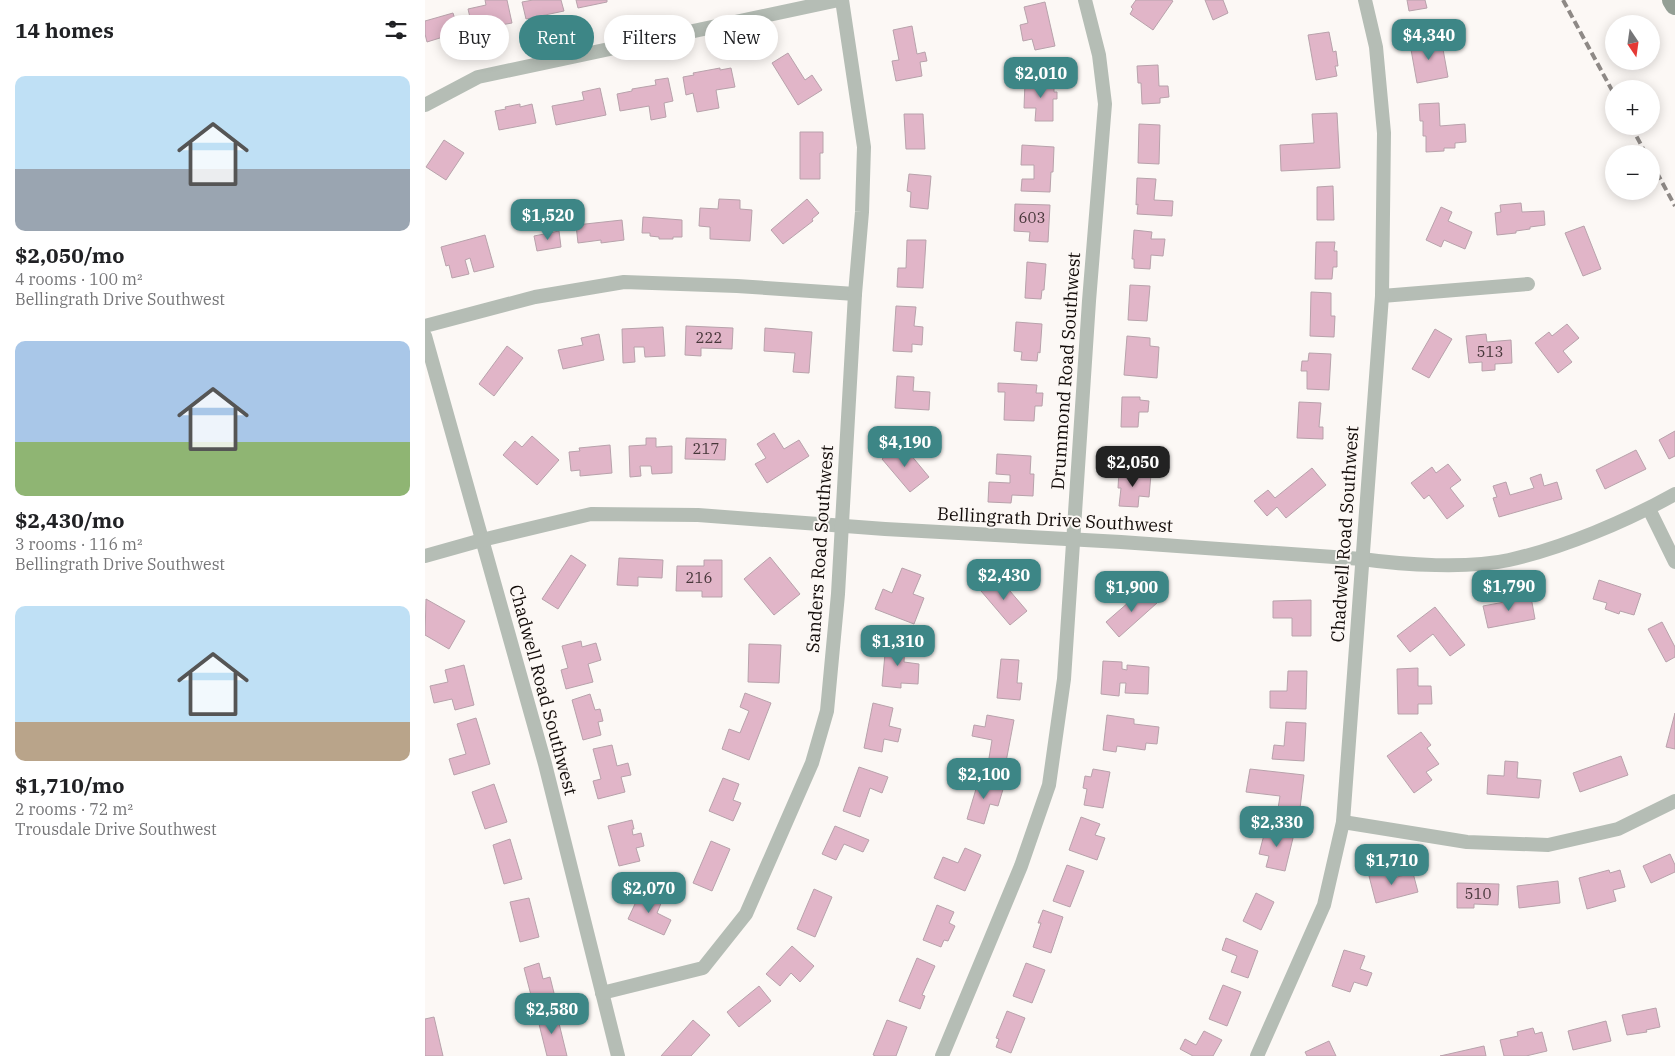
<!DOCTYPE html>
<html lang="en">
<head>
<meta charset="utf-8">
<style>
	:root { --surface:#fff; --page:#f2f2f2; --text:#202124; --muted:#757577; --accent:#3d8686 }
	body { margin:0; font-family:"IBM Plex Serif",serif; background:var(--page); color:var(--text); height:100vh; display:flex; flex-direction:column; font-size:19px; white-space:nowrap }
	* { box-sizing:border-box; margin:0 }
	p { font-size:16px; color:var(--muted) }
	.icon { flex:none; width:28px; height:28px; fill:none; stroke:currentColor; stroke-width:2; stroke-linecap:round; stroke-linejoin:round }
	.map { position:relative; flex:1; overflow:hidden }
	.details { display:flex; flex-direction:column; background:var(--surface); width:425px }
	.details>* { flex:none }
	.top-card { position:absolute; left:15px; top:15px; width:475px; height:45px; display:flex; gap:10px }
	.needle { width:32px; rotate:167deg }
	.fabs { position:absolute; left:1180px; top:15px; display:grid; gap:10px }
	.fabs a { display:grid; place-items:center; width:55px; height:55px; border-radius:50%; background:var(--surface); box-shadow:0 2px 12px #0003; font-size:25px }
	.price { position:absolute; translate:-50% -42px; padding:0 11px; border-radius:10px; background:var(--accent); color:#fff; font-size:16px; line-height:32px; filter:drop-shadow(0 1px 2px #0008) }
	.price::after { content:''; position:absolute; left:50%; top:30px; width:15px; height:11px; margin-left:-8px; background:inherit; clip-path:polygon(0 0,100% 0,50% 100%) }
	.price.current { background:#222; color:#fff }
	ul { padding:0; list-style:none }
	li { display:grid; align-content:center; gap:10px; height:265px; padding:0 15px }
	li span { display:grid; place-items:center; height:155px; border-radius:10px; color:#555 }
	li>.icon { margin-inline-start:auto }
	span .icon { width:90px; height:90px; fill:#fffc; stroke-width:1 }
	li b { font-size:21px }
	h2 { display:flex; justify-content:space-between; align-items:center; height:60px; padding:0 15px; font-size:21px }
	.pill { padding:0 18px; border-radius:22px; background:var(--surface); box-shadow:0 2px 12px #0003; font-size:18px; line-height:45px }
	.pill.current { background:var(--accent); color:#fff }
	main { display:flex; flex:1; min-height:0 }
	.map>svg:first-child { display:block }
</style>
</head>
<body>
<main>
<section class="details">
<h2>14 homes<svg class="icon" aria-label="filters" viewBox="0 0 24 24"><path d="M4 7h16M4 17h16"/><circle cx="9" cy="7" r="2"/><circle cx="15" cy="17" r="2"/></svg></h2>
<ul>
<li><span style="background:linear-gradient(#bfe0f5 60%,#9aa5b1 0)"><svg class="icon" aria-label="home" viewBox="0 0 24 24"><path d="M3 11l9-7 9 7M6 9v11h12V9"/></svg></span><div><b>$2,050/mo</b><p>4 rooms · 100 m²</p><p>Bellingrath Drive Southwest</p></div></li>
<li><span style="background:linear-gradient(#a9c7e8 65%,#8fb573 0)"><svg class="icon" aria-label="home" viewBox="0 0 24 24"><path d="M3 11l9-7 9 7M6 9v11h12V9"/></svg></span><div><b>$2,430/mo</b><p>3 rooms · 116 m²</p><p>Bellingrath Drive Southwest</p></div></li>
<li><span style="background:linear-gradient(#bfe0f5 75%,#b9a48a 0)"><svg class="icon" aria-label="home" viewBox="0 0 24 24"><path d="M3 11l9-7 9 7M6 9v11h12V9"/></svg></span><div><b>$1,710/mo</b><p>2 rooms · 72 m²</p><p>Trousdale Drive Southwest</p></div></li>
</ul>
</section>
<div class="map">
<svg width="1250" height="1056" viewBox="0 0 1250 1056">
	<rect width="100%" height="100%" fill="#fcf8f5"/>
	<g fill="#e1b5c8" stroke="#b8a2ab">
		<polygon points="60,0 82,0 87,23 70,26 69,23 56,26 56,24 47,26 43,9 61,5"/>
		<polygon points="108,0 136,0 139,11 101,19 97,2"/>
		<polygon points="151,0 182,0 182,2 153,8"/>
		<polygon points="711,0 746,0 748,1 728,30 705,14 708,9 706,7"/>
		<polygon points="780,0 798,0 803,13 788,20"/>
		<polygon points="982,0 1000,0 1002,8 984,11"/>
		<polygon points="620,2 630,46 610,50 607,39 598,41 595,25 603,23 599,7"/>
		<polygon points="28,13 34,32 2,42 0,34 0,21"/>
		<polygon points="487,26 492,54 500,52 502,61 495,62 497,76 471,81 467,61 474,60 468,30"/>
		<polygon points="904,32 908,52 911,51 913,66 910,66 912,76 891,80 883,35"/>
		<polygon points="1016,38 1023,77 992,83 985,44"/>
		<polygon points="363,53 380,80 387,75 397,90 373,105 347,63"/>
		<polygon points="733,65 734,86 743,86 744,97 735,98 735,103 717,104 716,83 713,83 712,66"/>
		<polygon points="295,68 295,70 306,68 310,87 291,90 294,108 272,112 268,93 261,95 258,77 269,75 268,73"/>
		<polygon points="243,78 248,101 239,103 241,117 226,120 224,106 195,111 192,94 207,91 207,89 231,85 230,80"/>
		<polygon points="600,82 629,82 629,92 632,92 632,99 628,99 628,121 610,121 611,108 599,108"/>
		<polygon points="175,88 181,115 131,125 127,106 159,100 157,92"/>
		<polygon points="1014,103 1015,126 1040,124 1041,142 1030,143 1030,148 1019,148 1019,151 1001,152 1001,136 998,136 998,121 995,121 994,104"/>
		<polygon points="95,104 95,107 107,104 111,123 74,130 70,111 81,109 80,107"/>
		<polygon points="912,113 915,168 856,171 855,145 889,143 887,114"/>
		<polygon points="479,114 498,114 500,149 481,149"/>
		<polygon points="714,124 735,125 734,164 713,163"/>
		<polygon points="375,132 398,132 398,153 395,153 395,179 375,179"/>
		<polygon points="19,140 39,153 21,180 1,167"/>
		<polygon points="597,145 629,147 628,172 626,172 625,192 596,191 597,179 609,179 609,165 596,165"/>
		<polygon points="484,174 506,176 503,209 485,207 486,192 482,191"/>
		<polygon points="712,178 731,179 729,200 748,201 747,216 712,214 713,204 711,205"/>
		<polygon points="908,186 909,220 892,220 892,187"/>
		<polygon points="294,199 315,200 315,209 327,210 325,241 285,239 285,227 274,226 275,208 293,209"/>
		<polygon points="382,199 394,213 387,219 388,221 358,244 346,230"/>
		<polygon points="1096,203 1097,212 1119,211 1120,225 1105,227 1105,229 1091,231 1091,233 1072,235 1070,213 1076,212 1075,205"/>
		<polygon points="590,204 625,205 623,242 604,241 605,232 589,231"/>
		<polygon points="1016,207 1027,212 1023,221 1047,232 1040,249 1019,240 1016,247 1001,240"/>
		<polygon points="218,217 257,220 257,237 248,237 248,239 234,239 234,237 225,236 225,233 217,233"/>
		<polygon points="197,220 199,240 176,243 176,240 153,243 151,225"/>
		<polygon points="1159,226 1176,269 1158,276 1140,233"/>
		<polygon points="709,230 727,232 726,239 740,239 738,256 726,255 725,269 709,268 709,259 707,259"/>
		<polygon points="134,231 136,247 112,251 109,236"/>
		<polygon points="60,235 69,267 49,272 45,258 40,260 44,274 27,278 24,265 21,266 16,247"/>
		<polygon points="482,240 501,240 498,288 472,287 473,268 481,268"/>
		<polygon points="891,242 910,242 909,251 912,251 912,267 908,267 907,279 890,279"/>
		<polygon points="602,262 621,264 619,290 617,290 616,299 600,298"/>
		<polygon points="705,285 725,286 722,321 703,320"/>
		<polygon points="886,292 906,293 906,316 910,316 909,337 885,336"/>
		<polygon points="471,306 491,307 489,326 498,327 497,345 487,344 487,352 468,351"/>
		<polygon points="591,322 617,324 615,353 613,352 612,361 596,360 597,352 589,351"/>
		<polygon points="1142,324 1154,338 1138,351 1147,362 1133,373 1110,343 1124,332 1127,336"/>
		<polygon points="261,326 308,328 307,349 276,348 276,356 260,355"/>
		<polygon points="238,327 240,356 220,357 219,347 209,347 210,362 198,363 197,329"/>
		<polygon points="340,328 387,332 384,373 368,372 370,353 339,351"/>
		<polygon points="1010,329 1027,339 1004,378 987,369"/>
		<polygon points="174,334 179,360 138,369 133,350 158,345 156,338"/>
		<polygon points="1061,334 1062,342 1086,340 1087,363 1070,364 1070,370 1057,371 1057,362 1044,363 1041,336"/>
		<polygon points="702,336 725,338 725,346 734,347 732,378 699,375"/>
		<polygon points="82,346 98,358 69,396 54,384"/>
		<polygon points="884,353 906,354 904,390 882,389 882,371 876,371 877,361 883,361"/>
		<polygon points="472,376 489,377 488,391 505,392 504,410 470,408"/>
		<polygon points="573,383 612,385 611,393 618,393 617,406 610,406 609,421 579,420 580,392 573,392"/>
		<polygon points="697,397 715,397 715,400 724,401 723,412 714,412 713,427 696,427"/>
		<polygon points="874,402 896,403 894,427 898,427 898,439 872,438"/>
		<polygon points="1250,431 1250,456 1244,459 1234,440"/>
		<polygon points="349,433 359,449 374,440 384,456 342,483 330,464 341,458 332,444"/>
		<polygon points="107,436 134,460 112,485 78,455 90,441 97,447"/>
		<polygon points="221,438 231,438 231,447 247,446 247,473 227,474 226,466 215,466 216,476 205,477 204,446 221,445"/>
		<polygon points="261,438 301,439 300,460 260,459"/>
		<polygon points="476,443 504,477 485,492 457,459"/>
		<polygon points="185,445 187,473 155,476 155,470 146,471 144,452 155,451 154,448"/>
		<polygon points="1211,450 1221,469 1180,489 1171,470"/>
		<polygon points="572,454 606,456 605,474 609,474 608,496 587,495 586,503 563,502 564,482 585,483 585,475 571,474"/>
		<polygon points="1023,464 1036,480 1025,488 1039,506 1022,519 1004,495 999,499 986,483 1007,467 1011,473"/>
		<polygon points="887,468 901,485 861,518 852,507 842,516 829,501 843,490 850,498"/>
		<polygon points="694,471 726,474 724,497 714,496 713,507 694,506 696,488 693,488"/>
		<polygon points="1116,474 1119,486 1132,482 1137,499 1074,517 1068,498 1072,497 1068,486 1081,482 1085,495 1109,488 1105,478"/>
		<polygon points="146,555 161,565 133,609 117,599"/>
		<polygon points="345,557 375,594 349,615 319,579"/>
		<polygon points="194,558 238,560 237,578 213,577 213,586 192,585"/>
		<polygon points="279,560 297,560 297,597 277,597 277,591 251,591 252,566 279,566"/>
		<polygon points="477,568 496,575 488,594 499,598 489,624 450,609 458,589 467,593"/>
		<polygon points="573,577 602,611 585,625 556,591"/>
		<polygon points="1174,580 1216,594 1209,615 1195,611 1194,614 1180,609 1182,603 1168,599"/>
		<polygon points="720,588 732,603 694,637 681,622"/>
		<polygon points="1106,597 1110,619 1063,628 1058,606"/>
		<polygon points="1,599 40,621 24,649 0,635"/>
		<polygon points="886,600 886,636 867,636 867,618 848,618 848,601"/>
		<polygon points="1010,607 1040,645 1025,656 1008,634 985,652 972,636"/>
		<polygon points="1237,622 1250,647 1250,657 1241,662 1223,629"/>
		<polygon points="156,641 157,647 171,643 176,660 163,664 168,682 141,689 136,670 143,668 137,646"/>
		<polygon points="461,643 480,644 479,662 494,664 493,684 476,683 476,688 457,686"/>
		<polygon points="324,644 356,645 354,683 323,682"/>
		<polygon points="576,659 594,660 592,683 597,683 595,700 572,698"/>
		<polygon points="678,661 697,662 697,669 702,670 702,665 724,667 723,694 700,693 701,683 695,683 694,696 676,694"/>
		<polygon points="39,665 49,705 30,710 27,699 9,703 5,686 23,682 20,670"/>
		<polygon points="993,668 993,686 1006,686 1007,704 993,704 993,714 973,714 972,669"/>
		<polygon points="863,671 882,671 881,709 845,708 845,691 862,691"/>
		<polygon points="320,693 346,703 324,760 297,749 304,729 315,733 324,711 315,707"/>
		<polygon points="165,694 170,710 175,709 178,721 173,722 176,735 158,740 147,700"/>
		<polygon points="448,703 468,708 464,726 476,729 473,742 459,739 457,752 439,748"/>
		<polygon points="1250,713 1250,749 1241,747"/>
		<polygon points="562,715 589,720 580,767 563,764 567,740 547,736 549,725 560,727"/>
		<polygon points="682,715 709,719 709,724 734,727 732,744 721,743 720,750 692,746 691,752 678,750"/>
		<polygon points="51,718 65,764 29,775 24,759 41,754 32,724"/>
		<polygon points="861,722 881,723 879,761 847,759 849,745 859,746"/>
		<polygon points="996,732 1006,745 1002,748 1014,764 1001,772 1007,780 989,793 962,756"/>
		<polygon points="187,745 192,766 203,763 206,775 196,777 200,792 173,799 168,781 176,779 168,749"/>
		<polygon points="1196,756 1203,775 1155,792 1148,773"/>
		<polygon points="1080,761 1093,762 1092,778 1116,780 1114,798 1062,794 1063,775 1079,776"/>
		<polygon points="434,767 463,777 457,793 445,788 435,817 418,811"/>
		<polygon points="668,769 685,772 678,808 659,805 662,789 658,788 660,776 666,777"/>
		<polygon points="825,769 879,775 874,817 852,815 855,796 821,792"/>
		<polygon points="298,778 314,784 308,800 316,803 308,821 284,811"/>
		<polygon points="554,779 579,786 573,806 565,804 559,824 542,819"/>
		<polygon points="69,784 82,822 60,829 47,792"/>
		<polygon points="656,817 675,824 670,835 680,838 672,860 644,850"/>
		<polygon points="207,820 209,829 207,829 208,835 216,833 219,846 211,848 215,861 194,866 183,826"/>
		<polygon points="410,826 444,840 438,852 419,844 411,860 397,854"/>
		<polygon points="841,827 869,834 860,871 841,867 844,856 834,854"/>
		<polygon points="85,839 97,879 79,884 68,845"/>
		<polygon points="286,841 305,849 287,891 268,883"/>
		<polygon points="540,848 556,855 540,891 509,878 518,857 533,863"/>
		<polygon points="1245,854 1250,865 1250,872 1226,883 1218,866"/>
		<polygon points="642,865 659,871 645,907 628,901"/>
		<polygon points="1184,870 1185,873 1195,870 1200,887 1188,890 1191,901 1162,909 1154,878"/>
		<polygon points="962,871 964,879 988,873 993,892 951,903 944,876"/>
		<polygon points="1133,881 1135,903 1094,908 1092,886"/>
		<polygon points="1032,883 1074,884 1073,905 1049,904 1049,908 1032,908"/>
		<polygon points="389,889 407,897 390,937 372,929"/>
		<polygon points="216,891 237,901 232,913 246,920 239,935 203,919"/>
		<polygon points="831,893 849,902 836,930 818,921"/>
		<polygon points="104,898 114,937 95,942 85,902"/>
		<polygon points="512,905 529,912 524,923 530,926 523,941 519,940 516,947 498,940"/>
		<polygon points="618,910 638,917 626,953 608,947 616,923 613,923"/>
		<polygon points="801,938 833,951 823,978 806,972 812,956 797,950"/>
		<polygon points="367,946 389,966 375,982 366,973 355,986 341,974"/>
		<polygon points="919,950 940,956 935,969 947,973 942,986 929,982 925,992 907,986"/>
		<polygon points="492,958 510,966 497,995 500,996 495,1009 474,1001"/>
		<polygon points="114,963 118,979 125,977 131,1001 109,1007 99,968"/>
		<polygon points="601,963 620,970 607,1003 588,996"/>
		<polygon points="798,985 816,992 802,1026 784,1019"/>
		<polygon points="334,986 346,1001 314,1027 302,1012"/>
		<polygon points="1231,1008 1235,1027 1221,1030 1222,1032 1202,1035 1197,1015"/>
		<polygon points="131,1011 142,1056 122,1056 112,1016"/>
		<polygon points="582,1011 600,1018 586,1053 571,1047 574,1039 571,1038"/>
		<polygon points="9,1017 18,1056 0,1056 0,1019"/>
		<polygon points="268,1020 285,1035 266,1056 236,1056"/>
		<polygon points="462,1020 482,1027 471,1056 451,1056 448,1055"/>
		<polygon points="1181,1021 1186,1041 1148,1050 1143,1031"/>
		<polygon points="1108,1028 1110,1034 1117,1032 1122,1051 1101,1056 1079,1056 1075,1040 1093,1036 1092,1032"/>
		<polygon points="779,1031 797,1040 788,1056 768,1056 755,1049 760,1039 771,1045"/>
		<polygon points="904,1041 911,1056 882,1056 880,1052"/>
		<polygon points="1059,1046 1061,1056 1015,1056"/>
	</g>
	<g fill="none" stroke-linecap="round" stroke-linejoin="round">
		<g stroke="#b5bdb5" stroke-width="14">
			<polyline points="0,105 53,77 414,0"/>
			<polyline points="957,296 1103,284"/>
			<polyline points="0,326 110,297 199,282 312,286 430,294"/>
			<polyline points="0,336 120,764 193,1056"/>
			<polyline points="1224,509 1250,562"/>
			<path d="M 0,556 L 57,540 L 166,514 L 273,515 L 460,529 L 696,542 L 937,559 C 979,565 1043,569 1084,560 C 1138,548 1202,521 1250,494"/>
			<polyline points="918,822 1042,842 1123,845 1193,829 1250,801"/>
			<polyline points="177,993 278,968 321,914 387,763 402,711 413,594 430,294 437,212 439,147 417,0"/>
			<polyline points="517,1056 596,866 624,785 639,679 664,301 680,104 674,55 660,0"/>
			<polyline points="832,1056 899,905 918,822 957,296 959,133 951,47 940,0"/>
		</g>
		<polyline stroke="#949f95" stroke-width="20" points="1247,0 1250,5"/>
		<g stroke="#8e8986" stroke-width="4" stroke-dasharray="8 4" stroke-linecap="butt">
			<polyline points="1138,0 1189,94"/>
			<polyline points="1206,126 1221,154"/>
			<polyline points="1226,162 1250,206"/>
		</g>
	</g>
	<g text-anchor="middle" stroke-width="4" stroke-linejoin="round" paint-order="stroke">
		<g font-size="15" fill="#463639">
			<text x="607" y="223">603</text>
			<text x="284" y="343">222</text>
			<text x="1065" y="357">513</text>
			<text x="281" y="454">217</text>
			<text x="274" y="583">216</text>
			<text x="1053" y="899">510</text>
		</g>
		<g font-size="18" fill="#130c09" stroke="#fcf8f5">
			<text transform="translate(641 371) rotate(-86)" y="6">Drummond Road Southwest</text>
			<text transform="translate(630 520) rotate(3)" y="6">Bellingrath Drive Southwest</text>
			<text transform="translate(920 534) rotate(-86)" y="6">Chadwell Road Southwest</text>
			<text transform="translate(395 549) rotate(-86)" y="6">Sanders Road Southwest</text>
			<text transform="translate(118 690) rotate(75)" y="6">Chadwell Road Southwest</text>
		</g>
	</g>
</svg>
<div class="fabs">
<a><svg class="needle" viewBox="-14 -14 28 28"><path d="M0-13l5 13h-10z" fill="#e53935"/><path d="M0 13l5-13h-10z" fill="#757577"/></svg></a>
<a>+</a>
<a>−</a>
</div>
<b class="price" style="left:1004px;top:61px">$4,340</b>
<b class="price" style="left:616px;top:99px">$2,010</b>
<b class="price" style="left:123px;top:241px">$1,520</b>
<b class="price" style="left:480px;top:468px">$4,190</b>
<b class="price current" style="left:708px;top:488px">$2,050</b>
<b class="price" style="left:579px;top:601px">$2,430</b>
<b class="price" style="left:1084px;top:612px">$1,790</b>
<b class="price" style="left:707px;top:613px">$1,900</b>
<b class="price" style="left:473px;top:667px">$1,310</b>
<b class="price" style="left:559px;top:800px">$2,100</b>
<b class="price" style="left:852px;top:848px">$2,330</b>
<b class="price" style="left:967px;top:886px">$1,710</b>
<b class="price" style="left:224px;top:914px">$2,070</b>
<b class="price" style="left:127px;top:1035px">$2,580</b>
<div class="top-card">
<a class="pill">Buy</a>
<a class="pill current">Rent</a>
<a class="pill">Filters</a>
<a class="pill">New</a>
</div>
</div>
</main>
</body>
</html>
